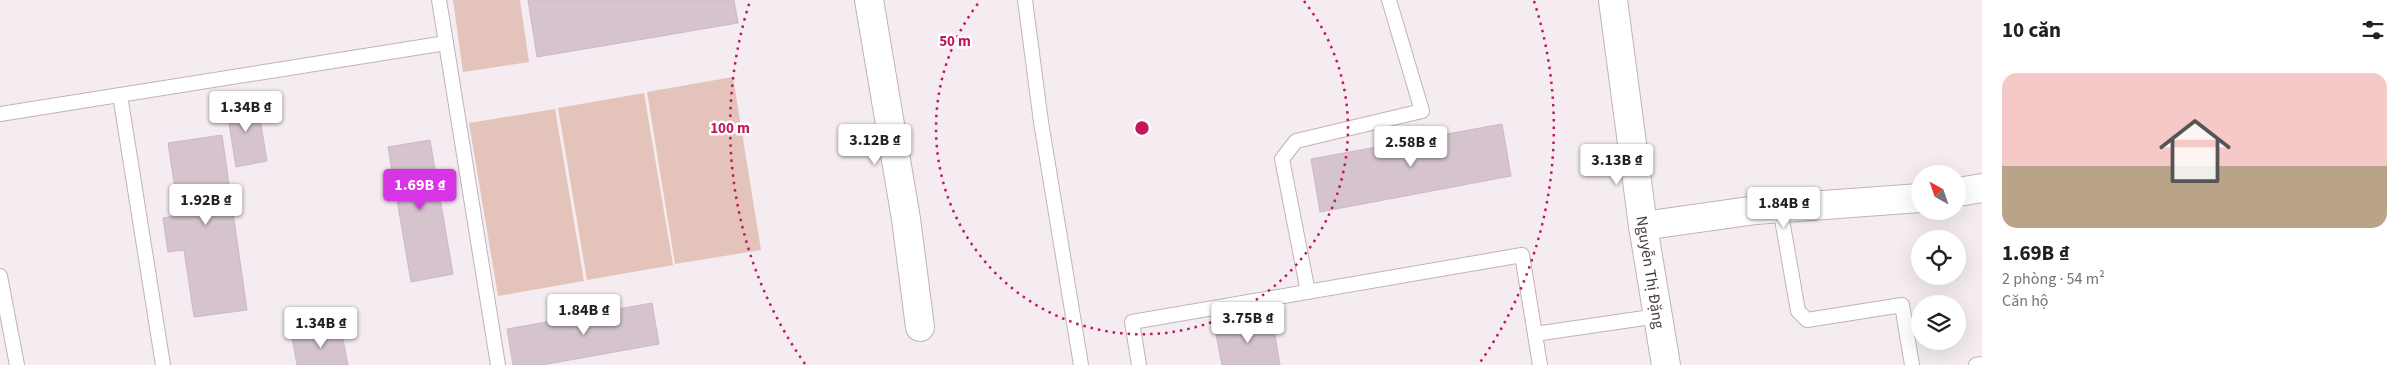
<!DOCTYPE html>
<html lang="vi">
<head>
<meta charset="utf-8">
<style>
	:root { --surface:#fff; --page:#f2f2f2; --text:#202124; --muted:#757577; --line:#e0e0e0; --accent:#d634e4 }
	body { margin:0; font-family:"Source Sans 3",sans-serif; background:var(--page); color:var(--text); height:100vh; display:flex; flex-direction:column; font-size:19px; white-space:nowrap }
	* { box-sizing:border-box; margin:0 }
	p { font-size:16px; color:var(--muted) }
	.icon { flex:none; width:28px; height:28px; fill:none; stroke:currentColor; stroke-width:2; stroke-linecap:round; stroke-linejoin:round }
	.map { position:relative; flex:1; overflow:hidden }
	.drawer { display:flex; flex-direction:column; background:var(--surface); width:425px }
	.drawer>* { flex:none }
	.needle { width:32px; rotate:320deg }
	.fabs { position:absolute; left:1911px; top:165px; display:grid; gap:10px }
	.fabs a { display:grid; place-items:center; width:55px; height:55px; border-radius:50%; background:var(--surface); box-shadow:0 5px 20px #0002; font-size:25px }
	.price { position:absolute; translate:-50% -42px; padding:0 11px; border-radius:5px; background:#fff; color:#222; font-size:16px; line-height:32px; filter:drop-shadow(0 1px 2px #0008) }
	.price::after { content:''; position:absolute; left:50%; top:30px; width:15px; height:11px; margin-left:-8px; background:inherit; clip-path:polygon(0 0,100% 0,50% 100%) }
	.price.selected { background:var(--accent); color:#fff }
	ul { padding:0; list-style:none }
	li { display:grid; align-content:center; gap:10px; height:265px; padding:0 20px }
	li+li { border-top:1px solid var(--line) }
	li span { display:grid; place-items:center; height:155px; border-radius:15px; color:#555 }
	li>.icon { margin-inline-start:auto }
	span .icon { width:90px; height:90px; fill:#fffc; stroke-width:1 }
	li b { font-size:21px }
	h2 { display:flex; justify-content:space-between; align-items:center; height:60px; padding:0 20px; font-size:21px }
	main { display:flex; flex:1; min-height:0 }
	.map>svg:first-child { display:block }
</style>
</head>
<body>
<main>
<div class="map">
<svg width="1982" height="365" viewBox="0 0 1982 365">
	<rect width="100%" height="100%" fill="#f4ecf1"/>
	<g fill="#e4c3ba">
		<polygon points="453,0 520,0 529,62 463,72"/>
		<polygon points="733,77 761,250 675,264 647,92"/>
		<polygon points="644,93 673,265 587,280 558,108"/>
		<polygon points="555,109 584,281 498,296 469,123"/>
	</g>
	<g fill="#d5c3ce" stroke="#cfb7c6">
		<polygon points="528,0 734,0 738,23 537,57"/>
		<polygon points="257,100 267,161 236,167 226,105"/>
		<polygon points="1502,124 1511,176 1320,212 1311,159"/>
		<polygon points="222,135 247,310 194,317 184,250 168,252 163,218 179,215 168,143"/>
		<polygon points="430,140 453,274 411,282 388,147"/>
		<polygon points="652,303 659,344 542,365 513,365 507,329"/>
		<polygon points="1272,318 1280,365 1222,365 1215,329"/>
		<polygon points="341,329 348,365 297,365 292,338"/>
	</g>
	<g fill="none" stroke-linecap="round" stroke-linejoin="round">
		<defs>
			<g id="service">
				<polyline points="1025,0 1041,122 1081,365"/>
				<polyline points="446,43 498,365"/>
				<polyline points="120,95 163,365"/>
				<polyline points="0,114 446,43 439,0"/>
				<polyline points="1780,208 1798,311 1807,320 1902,305 1912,365"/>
				<polyline points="0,276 17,365"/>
				<polyline points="1308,292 1282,159 1296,141 1422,111 1389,0"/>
				<polyline points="1535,334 1658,316"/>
				<polyline points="1139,365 1132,322 1522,255 1540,365"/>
				<polyline points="1976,365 1982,364"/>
			</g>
			<g id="minor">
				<polyline points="869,0 906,219 920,327"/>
				<polyline points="1958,192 1982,188"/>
				<polyline points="1643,226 1756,210 1920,198"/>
			</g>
			<polyline id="tertiary" points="1613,0 1643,226 1666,365"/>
		</defs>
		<use href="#service" stroke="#c2b2bc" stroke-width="16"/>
		<use href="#minor" stroke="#c2b2bc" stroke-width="30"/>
		<use href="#tertiary" stroke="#c2b2bc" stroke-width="30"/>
		<use href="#service" stroke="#fff" stroke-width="14"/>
		<use href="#minor" stroke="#fff" stroke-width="28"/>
		<use href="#tertiary" stroke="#fff" stroke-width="28"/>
	</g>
	<g fill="none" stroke="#c2185b" stroke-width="2.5" stroke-dasharray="2.5 5">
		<path d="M1304 1A206 206 0 1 1 980 1"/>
		<path d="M805 364A412 412 0 0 1 750 1M1534 1A412 412 0 0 1 1479 364"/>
	</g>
	<g text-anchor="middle" stroke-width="5" stroke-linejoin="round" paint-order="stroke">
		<g font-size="16" fill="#483a43" stroke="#fff">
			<text transform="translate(1651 272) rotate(81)" y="6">Nguyễn Thị Đặng</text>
		</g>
	</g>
	<circle cx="1142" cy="128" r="8" fill="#c2185b" stroke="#fff" stroke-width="2.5"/>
	<g font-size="15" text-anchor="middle" font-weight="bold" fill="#c2185b" stroke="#fff" stroke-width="5" stroke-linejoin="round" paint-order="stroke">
		<text x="955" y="46">50 m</text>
		<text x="730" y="133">100 m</text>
	</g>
</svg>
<div class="fabs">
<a><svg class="needle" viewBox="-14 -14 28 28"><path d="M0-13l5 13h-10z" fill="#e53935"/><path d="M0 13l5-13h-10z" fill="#757577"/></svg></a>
<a><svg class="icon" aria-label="locate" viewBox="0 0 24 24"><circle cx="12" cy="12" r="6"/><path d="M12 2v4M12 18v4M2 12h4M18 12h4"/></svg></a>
<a><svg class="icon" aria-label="layers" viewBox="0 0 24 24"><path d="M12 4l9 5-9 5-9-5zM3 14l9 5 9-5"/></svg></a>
</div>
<b class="price" style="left:246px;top:133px">1.34B ₫</b>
<b class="price" style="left:875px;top:166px">3.12B ₫</b>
<b class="price" style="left:1411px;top:168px">2.58B ₫</b>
<b class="price" style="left:1617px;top:186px">3.13B ₫</b>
<b class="price selected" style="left:420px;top:211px">1.69B ₫</b>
<b class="price" style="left:206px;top:226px">1.92B ₫</b>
<b class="price" style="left:1784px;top:229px">1.84B ₫</b>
<b class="price" style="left:584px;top:336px">1.84B ₫</b>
<b class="price" style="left:1248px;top:344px">3.75B ₫</b>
<b class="price" style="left:321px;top:349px">1.34B ₫</b>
</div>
<section class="drawer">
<h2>10 căn<svg class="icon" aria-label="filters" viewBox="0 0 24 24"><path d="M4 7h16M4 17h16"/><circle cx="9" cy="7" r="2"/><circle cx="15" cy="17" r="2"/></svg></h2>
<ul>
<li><span style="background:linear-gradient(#f6c9c9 60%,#b9a48a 0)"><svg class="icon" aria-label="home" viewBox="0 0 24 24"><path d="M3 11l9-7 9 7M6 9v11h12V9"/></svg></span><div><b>1.69B ₫</b><p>2 phòng · 54 m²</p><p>Căn hộ</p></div></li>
</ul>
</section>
</main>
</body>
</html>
